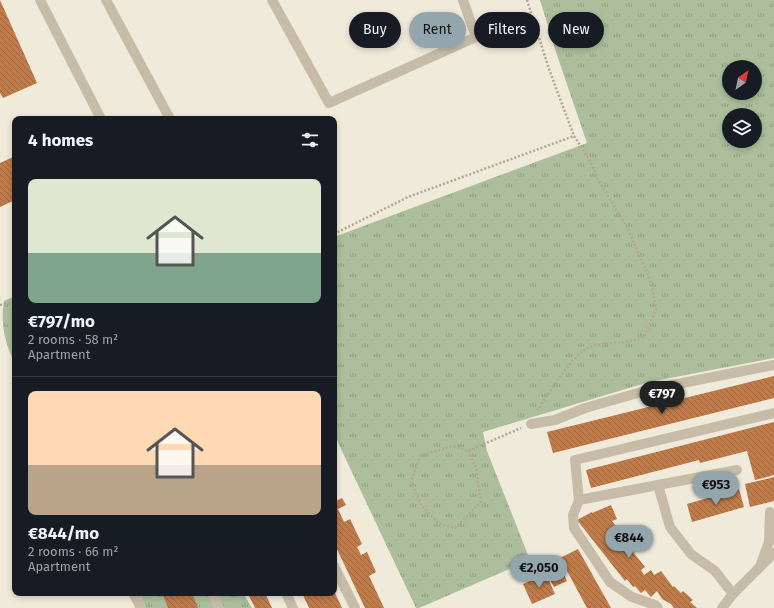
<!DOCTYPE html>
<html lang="en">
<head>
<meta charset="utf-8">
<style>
	:root { --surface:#171b24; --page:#242831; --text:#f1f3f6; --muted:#9ea1a6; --line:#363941; --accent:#93a5ad }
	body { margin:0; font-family:"Fira Sans",sans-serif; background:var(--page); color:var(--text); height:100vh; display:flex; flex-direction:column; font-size:15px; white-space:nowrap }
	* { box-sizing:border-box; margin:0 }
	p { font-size:13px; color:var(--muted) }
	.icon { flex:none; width:22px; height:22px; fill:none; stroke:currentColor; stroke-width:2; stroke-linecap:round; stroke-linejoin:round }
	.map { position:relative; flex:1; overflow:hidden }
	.drawer { position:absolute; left:12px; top:116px; width:325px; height:480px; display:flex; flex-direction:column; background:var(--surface); border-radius:8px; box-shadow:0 2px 6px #0003 }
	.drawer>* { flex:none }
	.top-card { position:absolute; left:349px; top:12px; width:365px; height:36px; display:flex; gap:8px }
	.needle { width:26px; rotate:33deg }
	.fabs { position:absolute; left:722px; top:60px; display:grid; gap:8px }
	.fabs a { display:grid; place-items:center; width:40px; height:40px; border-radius:50%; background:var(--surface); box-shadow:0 2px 6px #0003; font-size:20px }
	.price { position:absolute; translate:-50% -34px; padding:0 9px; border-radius:14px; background:var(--accent); color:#111; font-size:13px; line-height:26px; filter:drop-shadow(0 1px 2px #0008) }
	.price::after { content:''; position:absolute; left:50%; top:24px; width:12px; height:9px; margin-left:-6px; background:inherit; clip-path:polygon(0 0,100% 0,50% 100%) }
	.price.active { background:#222; color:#fff }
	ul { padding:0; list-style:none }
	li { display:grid; align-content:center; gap:8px; height:212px; padding:0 16px }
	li+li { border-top:1px solid var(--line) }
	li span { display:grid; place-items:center; height:124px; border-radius:8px; color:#555 }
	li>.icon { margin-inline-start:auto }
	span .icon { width:72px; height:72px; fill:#fffc; stroke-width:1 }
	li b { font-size:17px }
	h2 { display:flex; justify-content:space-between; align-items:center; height:48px; padding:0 16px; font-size:17px }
	.pill { padding:0 14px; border-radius:18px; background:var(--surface); box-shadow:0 2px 6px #0003; font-size:14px; line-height:36px }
	.pill.active { background:var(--accent); color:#111 }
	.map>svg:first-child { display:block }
</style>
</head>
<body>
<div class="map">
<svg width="774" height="608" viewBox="0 0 774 608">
	<defs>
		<pattern id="grass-tufts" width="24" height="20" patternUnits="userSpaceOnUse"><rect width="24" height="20" fill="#acbe9c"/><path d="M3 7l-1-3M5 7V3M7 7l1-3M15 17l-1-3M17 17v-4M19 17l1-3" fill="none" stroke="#8d9b7f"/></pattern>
		<pattern id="building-back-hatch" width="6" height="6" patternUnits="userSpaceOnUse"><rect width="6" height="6" fill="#bf7c4a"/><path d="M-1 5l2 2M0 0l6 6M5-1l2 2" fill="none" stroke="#9c663e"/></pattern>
	</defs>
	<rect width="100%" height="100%" fill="#f0eadb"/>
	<g fill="url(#grass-tufts)" fill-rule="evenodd">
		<path d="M 540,0 L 774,0 L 774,358 L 649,382 L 483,432 L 487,451 L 530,560 L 419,608 L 416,608 L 334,434 L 334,237 L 587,143 L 557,55 ZM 729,67 L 755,67 L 755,93 L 729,93 ZM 729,115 L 755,115 L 755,141 L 729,141 Z"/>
		<path d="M 15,296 L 15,364 C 5,343 0,324 4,301 Z"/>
		<polygon points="139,593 248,593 245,596 252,608 146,608"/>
	</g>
	<g fill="url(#building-back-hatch)">
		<polygon points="0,0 37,83 3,98 0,93"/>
		<polygon points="15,156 15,200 0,207 0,163"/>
		<polygon points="774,376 774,398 553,453 547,432"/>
		<polygon points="774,422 774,475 755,480 747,451 700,463 699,460 591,488 586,470"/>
		<polygon points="774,477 774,501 750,507 745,484"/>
		<polygon points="739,489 744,507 692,522 687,504"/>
		<polygon points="342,498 346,505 338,509 344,522 350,519 362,544 357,547 361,555 367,552 376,572 369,576 384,608 365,608 334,543 334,502"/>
		<polygon points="611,505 617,519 612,521 627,541 625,542 645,567 641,570 644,575 651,570 654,575 661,571 673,587 674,586 681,593 683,591 693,600 690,602 697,608 674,608 671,604 662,599 657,591 651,597 645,590 641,593 635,586 633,587 627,579 625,581 577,520 592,512 592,513"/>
		<polygon points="578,549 611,608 587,608 560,558"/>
		<polygon points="561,568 567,581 554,587 547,574"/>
		<polygon points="546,574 555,594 532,604 523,584"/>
		<polygon points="162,593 192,593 198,608 168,608"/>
		<polygon points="251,593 265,593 272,608 255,608 248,594"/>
		<polygon points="302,593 335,593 342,608 309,608"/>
	</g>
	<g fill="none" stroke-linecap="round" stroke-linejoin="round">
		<g stroke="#b3a692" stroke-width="2.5" stroke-dasharray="2 2" stroke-linecap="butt">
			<path d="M 527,0 L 549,69 L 574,136 L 589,159 L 600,183 L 628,229 L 651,282 L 656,309 L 645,336 C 640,338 636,340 631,341 C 618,344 599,342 588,348 C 571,357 548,394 537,411"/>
			<polyline points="334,234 408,197 574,136"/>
			<polyline points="0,305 15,303"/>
			<polyline points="468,451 476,468 481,502 455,528 438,523 422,506 411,482 420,456 453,446 468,451 521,428"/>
		</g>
		<g stroke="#c7bca8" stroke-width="10">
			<polyline points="40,0 101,119"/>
			<polyline points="106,0 170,119"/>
			<polyline points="272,0 329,103 476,37 463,0"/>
			<polyline points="531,424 555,420 585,408 652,389 774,365"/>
			<polyline points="658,485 670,527 691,554 715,571 733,594"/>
			<polyline points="579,500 737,470"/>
			<polyline points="761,564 769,542 770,512"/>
			<polyline points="334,566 355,608"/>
			<polyline points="133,593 141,608"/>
			<polyline points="212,593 219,608"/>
			<polyline points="286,593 293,608"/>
			<polyline points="658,608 655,605 632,597 610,582 574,528 573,515 579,500 575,460 774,413"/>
			<polyline points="722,608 733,594 774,553"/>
		</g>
	</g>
</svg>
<div class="fabs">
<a><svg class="needle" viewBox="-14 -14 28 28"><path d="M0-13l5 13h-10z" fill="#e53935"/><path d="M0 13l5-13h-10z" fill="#9ea1a6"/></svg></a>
<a><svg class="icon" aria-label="layers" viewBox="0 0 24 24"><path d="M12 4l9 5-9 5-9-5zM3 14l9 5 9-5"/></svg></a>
</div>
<b class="price active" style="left:662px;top:415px">€797</b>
<b class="price" style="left:716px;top:506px">€953</b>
<b class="price" style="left:629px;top:559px">€844</b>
<b class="price" style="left:539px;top:589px">€2,050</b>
<div class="top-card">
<a class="pill">Buy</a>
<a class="pill active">Rent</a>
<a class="pill">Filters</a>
<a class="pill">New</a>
</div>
<section class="drawer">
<h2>4 homes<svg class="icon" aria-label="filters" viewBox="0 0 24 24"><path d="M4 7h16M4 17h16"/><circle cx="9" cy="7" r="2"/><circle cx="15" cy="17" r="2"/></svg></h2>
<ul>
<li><span style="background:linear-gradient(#dfe7d0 60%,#7fa58c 0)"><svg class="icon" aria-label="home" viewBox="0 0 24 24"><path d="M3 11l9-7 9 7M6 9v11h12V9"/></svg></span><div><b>€797/mo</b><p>2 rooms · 58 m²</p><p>Apartment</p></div></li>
<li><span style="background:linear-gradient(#ffd9b3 60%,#b9a48a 0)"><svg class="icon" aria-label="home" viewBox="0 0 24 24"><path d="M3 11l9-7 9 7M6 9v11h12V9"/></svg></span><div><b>€844/mo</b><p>2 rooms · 66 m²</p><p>Apartment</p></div></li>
</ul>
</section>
</div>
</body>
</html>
